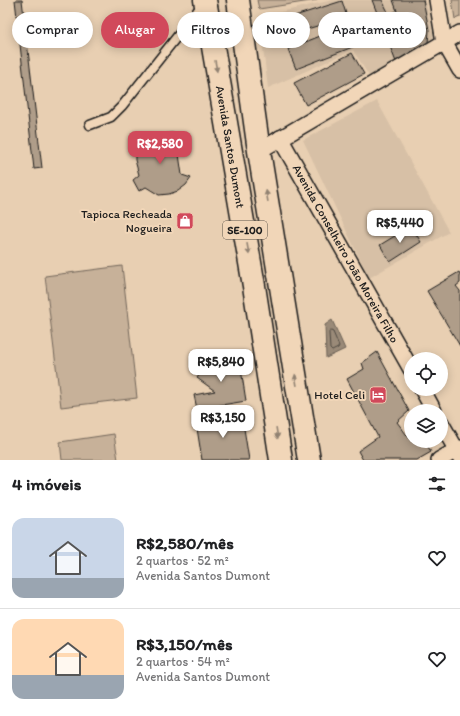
<!DOCTYPE html>
<html lang="pt">
<head>
<meta charset="utf-8">
<style>
	:root { --surface:#fff; --page:#f2f2f2; --text:#202124; --muted:#757577; --line:#e0e0e0; --accent:#d1495b }
	body { margin:0; font-family:Itim,sans-serif; background:var(--page); color:var(--text); height:100vh; display:flex; flex-direction:column; font-size:15px; white-space:nowrap }
	* { box-sizing:border-box; margin:0 }
	p { font-size:13px; color:var(--muted) }
	.icon { flex:none; width:22px; height:22px; fill:none; stroke:currentColor; stroke-width:2; stroke-linecap:round; stroke-linejoin:round }
	.map { position:relative; height:460px; overflow:hidden }
	.sheet { display:flex; flex-direction:column; background:var(--surface); flex:1 }
	.sheet>* { flex:none }
	.guide { position:absolute; left:12px; top:12px; width:436px; height:36px; display:flex; gap:8px }
	.tools { position:absolute; left:404px; top:352px; display:grid; gap:8px }
	.tools a { display:grid; place-items:center; width:44px; height:44px; border-radius:50%; background:var(--surface); box-shadow:0 2px 10px #0003; font-size:20px }
	.price { position:absolute; translate:-50% -34px; padding:0 9px; border-radius:8px; background:#fff; color:#222; font-size:13px; line-height:26px; filter:drop-shadow(0 1px 2px #0008) }
	.price::after { content:''; position:absolute; left:50%; top:24px; width:12px; height:9px; margin-left:-6px; background:inherit; clip-path:polygon(0 0,100% 0,50% 100%) }
	.price.current { background:var(--accent); color:#fff }
	ul { padding:0; list-style:none }
	li { display:flex; align-items:center; gap:12px; height:100px; padding:0 12px }
	li+li { border-top:1px solid var(--line) }
	li span { display:grid; place-items:center; flex:none; width:112px; height:80px; border-radius:12px; color:#555 }
	li>.icon { margin-inline-start:auto }
	span .icon { width:48px; height:48px; fill:#fffc; stroke-width:1 }
	li b { font-size:17px }
	h2 { display:flex; justify-content:space-between; align-items:center; height:48px; padding:0 12px; font-size:17px }
	.pill { padding:0 14px; border-radius:18px; background:var(--surface); box-shadow:0 2px 10px #0003; font-size:14px; line-height:36px }
	.pill.current { background:var(--accent); color:#fff }
	.map>svg:first-child { display:block }
</style>
</head>
<body>
<div class="map">
<svg width="460" height="460" viewBox="0 0 460 460">
	<rect width="100%" height="100%" fill="#e8cfb2"/>
	<filter id="ink" filterUnits="userSpaceOnUse"><feTurbulence type="fractalNoise" baseFrequency=".025" numOctaves="2"/><feDisplacementMap in="SourceGraphic" scale="8" xChannelSelector="R" yChannelSelector="G"/><feConvolveMatrix kernelMatrix="1 2 1 2 8 2 1 2 1" color-interpolation-filters="sRGB"/></filter>
	<g filter="url(#ink)">
		<g fill="#d7c0a6">
			<polygon points="333,0 426,0 434,41 369,76 353,50 268,88 259,17"/>
			<polygon points="377,101 449,232 369,278 303,140"/>
		</g>
		<g fill="#c7b199" stroke="#72665a">
			<polygon points="257,0 317,0 259,9"/>
			<polygon points="452,0 460,0 460,17 455,19"/>
			<polygon points="122,266 137,398 61,407 45,276"/>
			<polygon points="114,434 118,460 62,460 60,442"/>
		</g>
		<polygon fill="#9a8a78" stroke="#685e53" points="332,320 345,349 326,358 325,325"/>
		<g fill="none" stroke-linecap="round" stroke-linejoin="round">
			<polygon stroke="#4e4841" stroke-width="1" points="331,331 333,332 339,346 338,348 332,351 330,349 329,333"/>
		</g>
		<g fill="#af9d89" stroke="#1c1c1c">
			<polygon points="15,0 22,0 42,168 34,169"/>
			<polygon points="372,0 382,0 389,14 397,11 393,0 423,0 429,30 428,43 396,62"/>
			<polygon points="342,1 347,17 284,36 279,21"/>
			<polygon points="355,22 363,43 296,69 288,49"/>
			<polygon points="352,53 364,74 306,105 294,83"/>
			<polygon points="172,133 176,134 182,175 191,178 186,185 178,191 169,194 159,195 146,187 139,191 133,180 139,175 135,160 135,149 141,140 149,136 160,134"/>
			<polygon points="411,226 421,242 390,262 380,245"/>
			<polygon points="459,272 460,274 460,283 456,286 460,291 460,346 427,291"/>
			<polygon points="217,351 241,369 246,401 197,409 194,395 215,391 197,378"/>
			<polygon points="377,352 409,411 397,422 409,438 411,436 411,441 425,441 431,452 417,460 363,460 358,451 378,437 347,379 364,369 362,363"/>
			<polygon points="242,416 249,460 202,460 196,422"/>
		</g>
		<g fill="none" stroke-linecap="round" stroke-linejoin="round">
			<defs>
				<polyline id="lane" points="90,125 111,117 122,106 202,5"/>
				<g id="street">
					<polyline points="437,0 444,42 460,70"/>
					<path id="s1" d="M 280,138 L 411,369"/>
					<polyline points="259,151 460,33"/>
					<polyline points="422,389 434,411"/>
					<polyline points="441,423 460,456"/>
					<polyline points="439,460 460,448"/>
				</g>
				<g id="primary">
					<path id="s2" d="M 205,0 L 254,286 L 281,460"/>
					<polyline points="238,0 259,151 309,460"/>
				</g>
			</defs>
			<use href="#lane" stroke="#1c1c1c" stroke-width="11"/>
			<use href="#street" stroke="#1c1c1c" stroke-width="18"/>
			<use href="#primary" stroke="#1c1c1c" stroke-width="25"/>
			<use href="#lane" stroke="#f1d6b8" stroke-width="8"/>
			<use href="#street" stroke="#f1d6b8" stroke-width="15"/>
			<use href="#primary" stroke="#f1d6b8" stroke-width="22"/>
		</g>
		<defs><path id="oneway-solid" d="M-6-.8H1V-3.2L6.5 0L1 3.2V.8H-6Z"/></defs>
		<g fill="#918272">
			<use href="#oneway-solid" transform="translate(216 66) rotate(80)"/>
			<use href="#oneway-solid" transform="translate(267 196) rotate(-99)"/>
			<use href="#oneway-solid" transform="translate(248 249) rotate(80)"/>
			<use href="#oneway-solid" transform="translate(296 380) rotate(-99)"/>
			<use href="#oneway-solid" transform="translate(277 433) rotate(81)"/>
		</g>
	</g>
	<defs>
		<symbol id="shop-square" viewBox="-11 -11 22 22"><rect x="-9" y="-9" width="18" height="18" rx="4" fill="#d1495b" stroke="#f1d6b8"/><path d="M-5-2.5h2.3a2.7 3.5 0 0 1 5.4 0H5L5.5 6h-11ZM-1.5-2.5h3a1.5 2.3 0 0 0-3 0Z" fill="#fff"/></symbol>
		<symbol id="hotel-square" viewBox="-11 -11 22 22"><rect x="-9" y="-9" width="18" height="18" rx="4" fill="#d1495b" stroke="#f1d6b8"/><path d="M-6-4.5h1.5V1H6V5H4.5V3h-9V5H-6ZM-4 0a1.8 1.8 0 1 1 3.6 0ZM.5 0V-2.5h3Q6-2.5 6 0Z" fill="#fff"/></symbol>
	</defs>
	<g fill-rule="evenodd">
		<use href="#shop-square" x="175" y="211" width="20" height="20"/>
		<use href="#hotel-square" x="368" y="385" width="20" height="20"/>
	</g>
	<g text-anchor="middle" stroke-width="4" stroke-linejoin="round" paint-order="stroke">
		<rect fill="#f1d6b8" stroke="#5c544b" stroke-width="1" x="223" y="221" width="44" height="18" rx="3"/>
		<g font-size="11" font-weight="bold" fill="#1c1c1c">
			<text x="245" y="234">SE-100</text>
		</g>
		<g font-size="12" fill="#1c1c1c" stroke="#f1d6b8">
			<text dy="4" stroke="none"><textPath href="#s2" startOffset="149">Avenida Santos Dumont</textPath></text>
			<text dy="4" stroke="none"><textPath href="#s1" startOffset="133">Avenida Conselheiro João Moreira Filho</textPath></text>
		</g>
		<g font-size="12" fill="#1c1c1c" stroke="#f1d6b8" text-anchor="end">
			<text x="172" y="218">Tapioca Recheada<tspan x="172" dy="14">Nogueira</tspan></text>
			<text x="365" y="399">Hotel Celi</text>
		</g>
	</g>
</svg>
<div class="tools">
<a><svg class="icon" aria-label="locate" viewBox="0 0 24 24"><circle cx="12" cy="12" r="6"/><path d="M12 2v4M12 18v4M2 12h4M18 12h4"/></svg></a>
<a><svg class="icon" aria-label="layers" viewBox="0 0 24 24"><path d="M12 4l9 5-9 5-9-5zM3 14l9 5 9-5"/></svg></a>
</div>
<b class="price current" style="left:160px;top:165px">R$2,580</b>
<b class="price" style="left:400px;top:244px">R$5,440</b>
<b class="price" style="left:221px;top:383px">R$5,840</b>
<b class="price" style="left:223px;top:439px">R$3,150</b>
<div class="guide">
<a class="pill">Comprar</a>
<a class="pill current">Alugar</a>
<a class="pill">Filtros</a>
<a class="pill">Novo</a>
<a class="pill">Apartamento</a>
</div>
</div>
<section class="sheet">
<h2>4 imóveis<svg class="icon" aria-label="filters" viewBox="0 0 24 24"><path d="M4 7h16M4 17h16"/><circle cx="9" cy="7" r="2"/><circle cx="15" cy="17" r="2"/></svg></h2>
<ul>
<li><span style="background:linear-gradient(#c9d6e8 75%,#9aa5b1 0)"><svg class="icon" aria-label="home" viewBox="0 0 24 24"><path d="M3 11l9-7 9 7M6 9v11h12V9"/></svg></span><div><b>R$2,580/mês</b><p>2 quartos · 52 m²</p><p>Avenida Santos Dumont</p></div><svg class="icon" aria-label="heart" viewBox="0 0 24 24"><path d="M12 20l-8-8c-3-5 5-10 8-4 3-6 11-1 8 4z"/></svg></li>
<li><span style="background:linear-gradient(#ffd9b3 70%,#9aa5b1 0)"><svg class="icon" aria-label="home" viewBox="0 0 24 24"><path d="M3 11l9-7 9 7M6 9v11h12V9"/></svg></span><div><b>R$3,150/mês</b><p>2 quartos · 54 m²</p><p>Avenida Santos Dumont</p></div><svg class="icon" aria-label="heart" viewBox="0 0 24 24"><path d="M12 20l-8-8c-3-5 5-10 8-4 3-6 11-1 8 4z"/></svg></li>
</ul>
</section>
</body>
</html>
